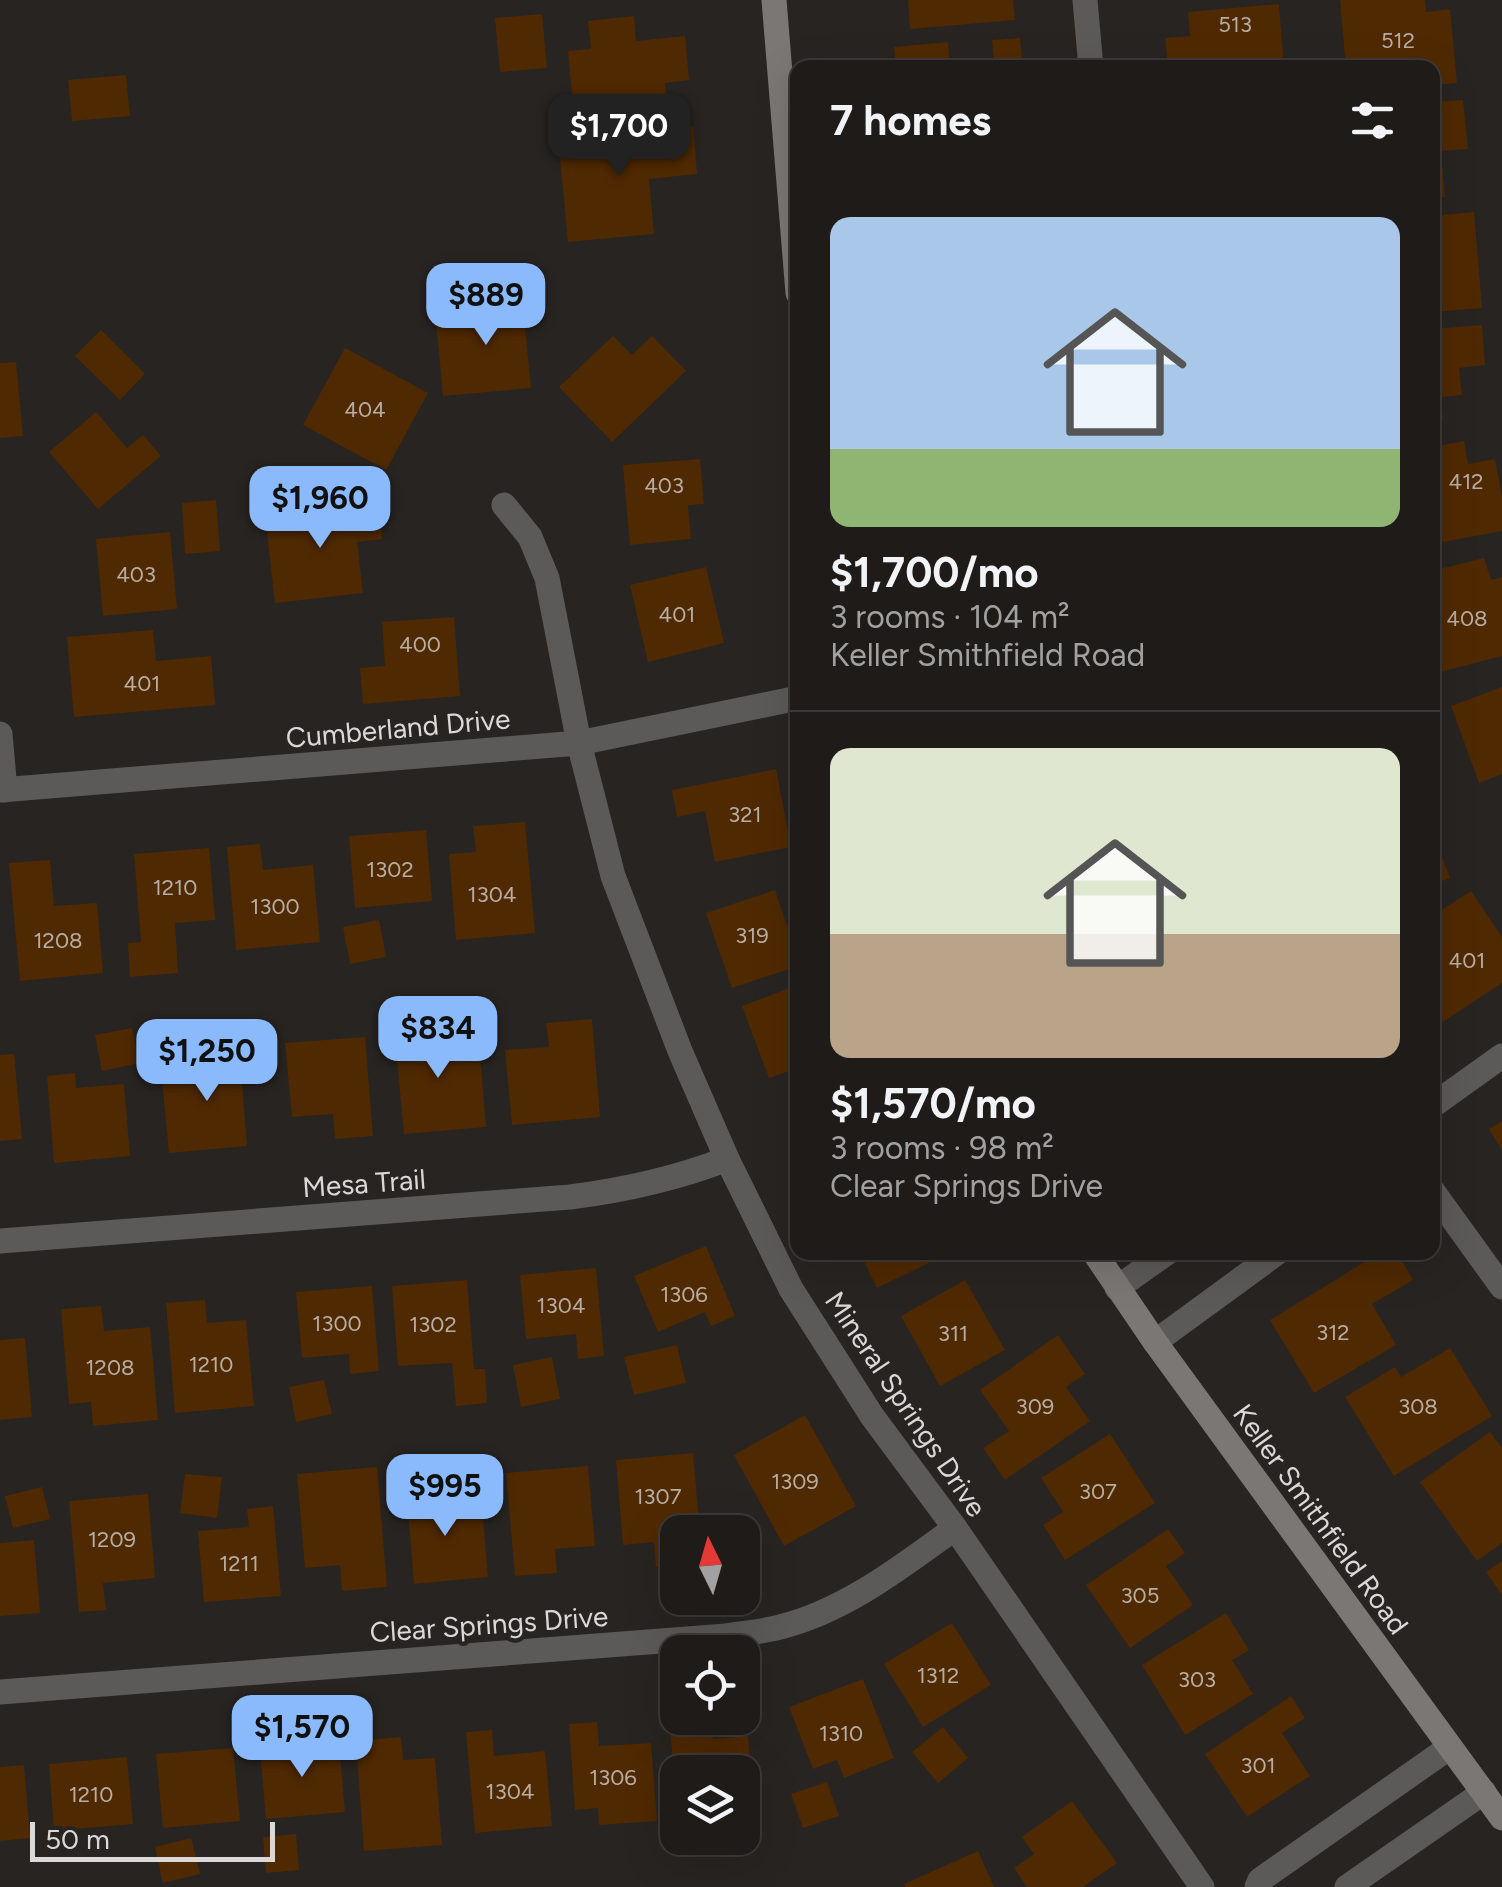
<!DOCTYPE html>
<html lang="en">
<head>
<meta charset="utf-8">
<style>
	:root { --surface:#1e1b19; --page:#262422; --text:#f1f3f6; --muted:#a1a1a2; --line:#3c3938; --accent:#8bbafc }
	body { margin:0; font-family:Figtree,sans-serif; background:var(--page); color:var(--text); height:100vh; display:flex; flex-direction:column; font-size:38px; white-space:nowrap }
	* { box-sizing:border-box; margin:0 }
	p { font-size:32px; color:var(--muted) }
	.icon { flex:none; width:55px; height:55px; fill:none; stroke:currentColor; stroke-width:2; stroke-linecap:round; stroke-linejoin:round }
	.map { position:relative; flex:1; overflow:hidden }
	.sheet { position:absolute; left:790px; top:60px; width:650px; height:1200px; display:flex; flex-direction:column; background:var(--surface); border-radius:20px; box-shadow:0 10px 40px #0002,0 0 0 2px var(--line) }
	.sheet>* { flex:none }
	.needle { width:65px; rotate:355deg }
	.controls { position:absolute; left:660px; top:1515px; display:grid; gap:20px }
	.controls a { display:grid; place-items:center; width:100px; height:100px; border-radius:20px; background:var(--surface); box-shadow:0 10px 40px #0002,0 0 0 2px var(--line); font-size:50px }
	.scale { position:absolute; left:30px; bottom:25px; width:245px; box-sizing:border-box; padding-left:10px; border:5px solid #dbd9d7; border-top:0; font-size:28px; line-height:35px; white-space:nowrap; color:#dbd9d7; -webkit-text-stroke:8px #282421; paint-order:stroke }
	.price { position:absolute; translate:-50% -85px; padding:0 22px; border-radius:20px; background:var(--accent); color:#111; font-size:32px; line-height:65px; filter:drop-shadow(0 2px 5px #0008) }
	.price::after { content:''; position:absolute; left:50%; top:60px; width:30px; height:22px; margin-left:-15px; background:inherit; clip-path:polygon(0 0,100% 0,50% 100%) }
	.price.on { background:#222; color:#fff }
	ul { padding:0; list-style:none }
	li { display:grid; align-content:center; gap:20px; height:530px; padding:0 40px }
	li+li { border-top:2px solid var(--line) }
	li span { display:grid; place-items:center; height:310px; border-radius:20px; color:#555 }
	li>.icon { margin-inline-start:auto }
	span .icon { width:180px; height:180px; fill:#fffc; stroke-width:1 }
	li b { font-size:42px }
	h2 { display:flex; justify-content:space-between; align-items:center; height:120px; padding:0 40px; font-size:42px }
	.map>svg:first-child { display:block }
</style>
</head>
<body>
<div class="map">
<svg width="1502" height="1887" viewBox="0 0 1502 1887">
	<rect width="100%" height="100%" fill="#282421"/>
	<g fill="#4f2901">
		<polygon points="908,0 1013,0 1015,20 910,29"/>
		<polygon points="1340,0 1425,0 1426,12 1450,9 1457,83 1432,85 1432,68 1346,68"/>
		<polygon points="1279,4 1284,68 1168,68 1165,38 1190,36 1188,12"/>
		<polygon points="542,14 547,68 500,72 495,18"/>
		<polygon points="634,16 636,41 685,36 689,80 665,83 667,107 574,116 568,51 591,49 588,21"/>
		<polygon points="1020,38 1023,68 981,68 981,65 994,64 992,40"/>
		<polygon points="948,42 950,68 896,68 894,47"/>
		<polygon points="126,75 130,116 72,121 68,80"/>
		<polygon points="1463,100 1468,149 1441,151 1445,197 1432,198 1432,102"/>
		<polygon points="693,126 697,174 649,179 654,234 568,242 558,138"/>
		<polygon points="1474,212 1482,308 1432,312 1432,216"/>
		<polygon points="521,286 531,388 443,396 436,320 490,315 487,289"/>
		<polygon points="1482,325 1485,365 1459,368 1462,395 1441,397 1443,419 1432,420 1432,329"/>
		<polygon points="101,330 145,374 120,400 75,356"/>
		<polygon points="613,336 632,355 652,336 686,371 612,442 559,387"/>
		<polygon points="345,348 428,393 386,470 303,425"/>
		<polygon points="16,362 23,436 0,438 0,363"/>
		<polygon points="96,412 127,448 143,435 161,456 98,509 49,452"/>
		<polygon points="1464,441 1468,464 1495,459 1502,497 1502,531 1432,544 1432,447"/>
		<polygon points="700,459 704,504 688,505 691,539 630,545 623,465"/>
		<polygon points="216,500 220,551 185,554 182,503"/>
		<polygon points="378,503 382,539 357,542 363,593 275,603 265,515"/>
		<polygon points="170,532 177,609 103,616 96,539"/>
		<polygon points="1484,558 1491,580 1502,577 1502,656 1432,674 1432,571"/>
		<polygon points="706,567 724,643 648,662 630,585"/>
		<polygon points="454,617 460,696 363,704 360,668 385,666 382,622"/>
		<polygon points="153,630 156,661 211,656 215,705 74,717 67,637"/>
		<polygon points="1502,687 1502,774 1479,783 1451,706"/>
		<polygon points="776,769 791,847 715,862 705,811 677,817 672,790"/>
		<polygon points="525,822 535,933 456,940 449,854 476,852 473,826"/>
		<polygon points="426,830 432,901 355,908 349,836"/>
		<polygon points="1432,830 1450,878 1432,885"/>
		<polygon points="260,844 263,870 313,865 320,942 236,950 227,847"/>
		<polygon points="209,848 215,920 175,923 178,973 130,977 128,943 141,942 134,854"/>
		<polygon points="50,860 54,906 97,903 103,973 20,981 9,863"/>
		<polygon points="775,890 798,958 798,966 732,988 706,913"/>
		<polygon points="1471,891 1502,937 1502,983 1432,1029 1432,916"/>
		<polygon points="379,920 386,957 350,964 343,927"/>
		<polygon points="798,985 798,1068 769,1078 742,1006"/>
		<polygon points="592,1019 600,1117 512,1125 505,1050 549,1047 546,1023"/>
		<polygon points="449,1023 450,1045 479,1043 486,1127 404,1134 394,1028"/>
		<polygon points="132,1028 140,1063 102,1071 95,1035"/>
		<polygon points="365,1037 373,1136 335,1139 333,1114 292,1117 285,1043"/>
		<polygon points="239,1048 247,1146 169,1153 162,1079 192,1077 190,1052"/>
		<polygon points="14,1054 22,1139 0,1141 0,1055"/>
		<polygon points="75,1073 76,1088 124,1084 130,1156 54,1163 47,1076"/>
		<polygon points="1502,1121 1502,1150 1489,1129"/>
		<polygon points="706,1246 735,1316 711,1326 705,1312 658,1332 634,1276"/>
		<polygon points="870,1252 951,1252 877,1288 862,1257"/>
		<polygon points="1381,1252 1397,1252 1413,1280 1372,1304 1396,1345 1314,1393 1270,1320"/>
		<polygon points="596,1268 604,1356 578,1359 576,1334 526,1339 520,1275"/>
		<polygon points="467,1280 474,1369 485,1369 487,1403 456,1406 452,1363 398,1366 392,1286"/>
		<polygon points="965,1280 1005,1350 940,1386 901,1316"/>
		<polygon points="372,1286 379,1371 350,1374 349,1354 302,1358 296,1292"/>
		<polygon points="205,1300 207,1323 246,1320 254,1406 175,1413 166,1303"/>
		<polygon points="101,1306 104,1331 150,1327 158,1420 93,1426 91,1402 69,1404 61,1309"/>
		<polygon points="1058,1335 1085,1374 1066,1387 1090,1421 1005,1480 983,1448 1009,1431 980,1390"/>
		<polygon points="25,1338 32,1417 0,1420 0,1340"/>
		<polygon points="677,1345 686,1383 634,1395 624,1357"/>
		<polygon points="1450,1348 1492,1416 1394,1476 1345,1397 1395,1367 1401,1377"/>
		<polygon points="552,1357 560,1399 521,1407 513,1365"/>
		<polygon points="324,1380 332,1414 296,1422 289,1387"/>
		<polygon points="805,1415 856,1506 784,1546 734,1455"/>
		<polygon points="1490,1432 1502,1448 1502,1543 1477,1561 1420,1482"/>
		<polygon points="1110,1434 1155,1503 1065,1560 1043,1525 1063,1512 1041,1478"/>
		<polygon points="693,1453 700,1532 678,1532 678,1565 656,1567 654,1542 623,1545 616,1460"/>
		<polygon points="588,1466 595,1546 555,1549 557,1573 515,1576 506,1473"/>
		<polygon points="377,1467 387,1587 342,1591 340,1565 305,1568 297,1474"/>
		<polygon points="185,1474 222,1477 217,1518 180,1513"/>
		<polygon points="433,1483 435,1509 482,1505 488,1577 414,1584 406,1485"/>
		<polygon points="42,1487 50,1519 13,1528 5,1496"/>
		<polygon points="148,1494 155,1578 103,1583 106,1610 79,1612 69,1501"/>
		<polygon points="273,1506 281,1596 204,1602 198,1531 249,1527 247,1509"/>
		<polygon points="1168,1529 1185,1553 1166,1566 1193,1605 1130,1648 1086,1585"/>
		<polygon points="34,1540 40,1613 0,1616 0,1543"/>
		<polygon points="1502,1561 1502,1595 1486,1572"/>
		<polygon points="1226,1613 1249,1650 1232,1660 1253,1694 1185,1735 1142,1665"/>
		<polygon points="952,1623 991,1685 923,1727 884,1664"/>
		<polygon points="863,1679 894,1758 844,1778 837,1760 813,1769 789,1707"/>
		<polygon points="1291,1696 1305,1718 1282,1733 1310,1776 1247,1817 1205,1754"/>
		<polygon points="669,1718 712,1718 713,1739 748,1736 755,1817 742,1818 742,1772 678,1772 678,1784 675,1784"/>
		<polygon points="597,1722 599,1746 651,1743 657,1821 599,1825 598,1808 575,1810 569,1724"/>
		<polygon points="943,1727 968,1758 938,1783 912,1752"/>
		<polygon points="492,1730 494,1756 545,1751 552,1826 475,1833 466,1732"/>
		<polygon points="401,1737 403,1760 435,1758 442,1845 364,1851 356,1741"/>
		<polygon points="339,1741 345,1812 266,1819 260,1748"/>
		<polygon points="233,1748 240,1821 163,1828 156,1754"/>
		<polygon points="127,1757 133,1824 54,1831 49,1764"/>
		<polygon points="24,1765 30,1838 0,1841 0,1767"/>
		<polygon points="827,1782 839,1816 803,1828 791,1794"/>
		<polygon points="1072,1801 1117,1863 1083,1887 1027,1887 1014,1868 1034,1854 1022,1837"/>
		<polygon points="296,1834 299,1870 266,1873 263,1837"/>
		<polygon points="191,1838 200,1874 163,1883 155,1847"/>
		<polygon points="978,1851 994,1887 905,1887 904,1884"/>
	</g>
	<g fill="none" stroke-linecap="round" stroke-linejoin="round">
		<g stroke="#5c5a58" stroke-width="25">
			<polyline points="1085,0 1091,68"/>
			<polyline points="504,505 530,537 547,578 579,743 613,876 680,1051 727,1159 791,1289 872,1416 955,1528 1202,1887"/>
			<polyline points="0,734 5,790"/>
			<polyline points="0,790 579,743 798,698"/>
			<polyline points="1432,1106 1502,1056"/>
			<polyline points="1432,1190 1502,1287"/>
			<path d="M 0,1241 L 570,1197 C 626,1190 675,1179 727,1159"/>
			<polyline points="1117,1288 1168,1252"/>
			<polyline points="1155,1342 1278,1252"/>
			<path d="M 0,1692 L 726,1636 C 744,1633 762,1632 780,1627 C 845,1611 901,1567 955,1528"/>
			<polyline points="1257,1887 1260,1880 1450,1747"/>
			<polyline points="1347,1887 1484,1792"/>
		</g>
		<g stroke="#7b7775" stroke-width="25">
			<polyline points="774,0 798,293"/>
			<polyline points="1094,1252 1155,1342 1502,1818"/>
		</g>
	</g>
	<g text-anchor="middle" stroke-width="9" stroke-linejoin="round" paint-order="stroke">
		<g font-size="22" fill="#b8ada2">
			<text x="1235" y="32">513</text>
			<text x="1398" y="48">512</text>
			<text x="365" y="417">404</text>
			<text x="1466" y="489">412</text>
			<text x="664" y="493">403</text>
			<text x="136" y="582">403</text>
			<text x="677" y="622">401</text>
			<text x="1467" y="626">408</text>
			<text x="420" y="652">400</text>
			<text x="142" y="691">401</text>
			<text x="745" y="822">321</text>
			<text x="390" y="877">1302</text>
			<text x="175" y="895">1210</text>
			<text x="492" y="902">1304</text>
			<text x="275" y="914">1300</text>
			<text x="752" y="943">319</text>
			<text x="58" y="948">1208</text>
			<text x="1467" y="968">401</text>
			<text x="684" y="1302">1306</text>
			<text x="561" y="1313">1304</text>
			<text x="337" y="1331">1300</text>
			<text x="433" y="1332">1302</text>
			<text x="1333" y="1340">312</text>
			<text x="953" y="1341">311</text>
			<text x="211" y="1372">1210</text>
			<text x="110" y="1375">1208</text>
			<text x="1035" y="1414">309</text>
			<text x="1418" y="1414">308</text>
			<text x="795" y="1489">1309</text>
			<text x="1098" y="1499">307</text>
			<text x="658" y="1504">1307</text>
			<text x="112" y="1547">1209</text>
			<text x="239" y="1571">1211</text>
			<text x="1140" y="1603">305</text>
			<text x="938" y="1683">1312</text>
			<text x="1197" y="1687">303</text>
			<text x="841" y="1741">1310</text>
			<text x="1258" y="1773">301</text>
			<text x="613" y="1785">1306</text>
			<text x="510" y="1799">1304</text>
			<text x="91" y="1802">1210</text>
		</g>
		<g font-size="28" fill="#dbd9d7" stroke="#282421">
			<text transform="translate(398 728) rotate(-5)" y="10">Cumberland Drive</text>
			<text transform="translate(364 1183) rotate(-4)" y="10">Mesa Trail</text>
			<text transform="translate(906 1404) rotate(56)" y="10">Mineral Springs Drive</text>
			<text transform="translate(1321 1519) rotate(54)" y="10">Keller Smithfield Road</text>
			<text transform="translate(489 1624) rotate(-4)" y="10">Clear Springs Drive</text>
		</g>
	</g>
</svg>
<div class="controls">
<a><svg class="needle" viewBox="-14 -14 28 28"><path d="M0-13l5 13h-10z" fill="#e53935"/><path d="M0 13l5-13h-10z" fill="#a1a1a2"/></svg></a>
<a><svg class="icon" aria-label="locate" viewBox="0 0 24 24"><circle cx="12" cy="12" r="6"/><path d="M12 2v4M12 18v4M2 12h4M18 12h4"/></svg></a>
<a><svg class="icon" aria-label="layers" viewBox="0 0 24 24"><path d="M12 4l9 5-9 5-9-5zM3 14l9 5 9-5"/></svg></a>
</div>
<div class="scale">50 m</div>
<b class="price on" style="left:619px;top:179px">$1,700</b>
<b class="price" style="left:486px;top:348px">$889</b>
<b class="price" style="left:320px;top:551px">$1,960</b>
<b class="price" style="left:438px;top:1081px">$834</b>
<b class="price" style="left:207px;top:1104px">$1,250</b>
<b class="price" style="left:445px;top:1539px">$995</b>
<b class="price" style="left:302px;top:1780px">$1,570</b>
<section class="sheet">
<h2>7 homes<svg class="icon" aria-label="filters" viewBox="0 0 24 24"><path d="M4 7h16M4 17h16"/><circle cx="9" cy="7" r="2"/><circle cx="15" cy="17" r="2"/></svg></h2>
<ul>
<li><span style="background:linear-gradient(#a9c7e8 75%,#8fb573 0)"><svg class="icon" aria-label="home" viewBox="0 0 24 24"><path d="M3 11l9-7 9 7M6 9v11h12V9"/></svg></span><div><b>$1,700/mo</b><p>3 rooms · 104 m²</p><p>Keller Smithfield Road</p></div></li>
<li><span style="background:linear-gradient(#dfe7d0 60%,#b9a48a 0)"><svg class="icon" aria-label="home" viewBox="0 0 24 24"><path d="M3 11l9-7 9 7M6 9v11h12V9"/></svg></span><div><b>$1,570/mo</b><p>3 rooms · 98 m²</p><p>Clear Springs Drive</p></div></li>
</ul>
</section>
</div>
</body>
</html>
